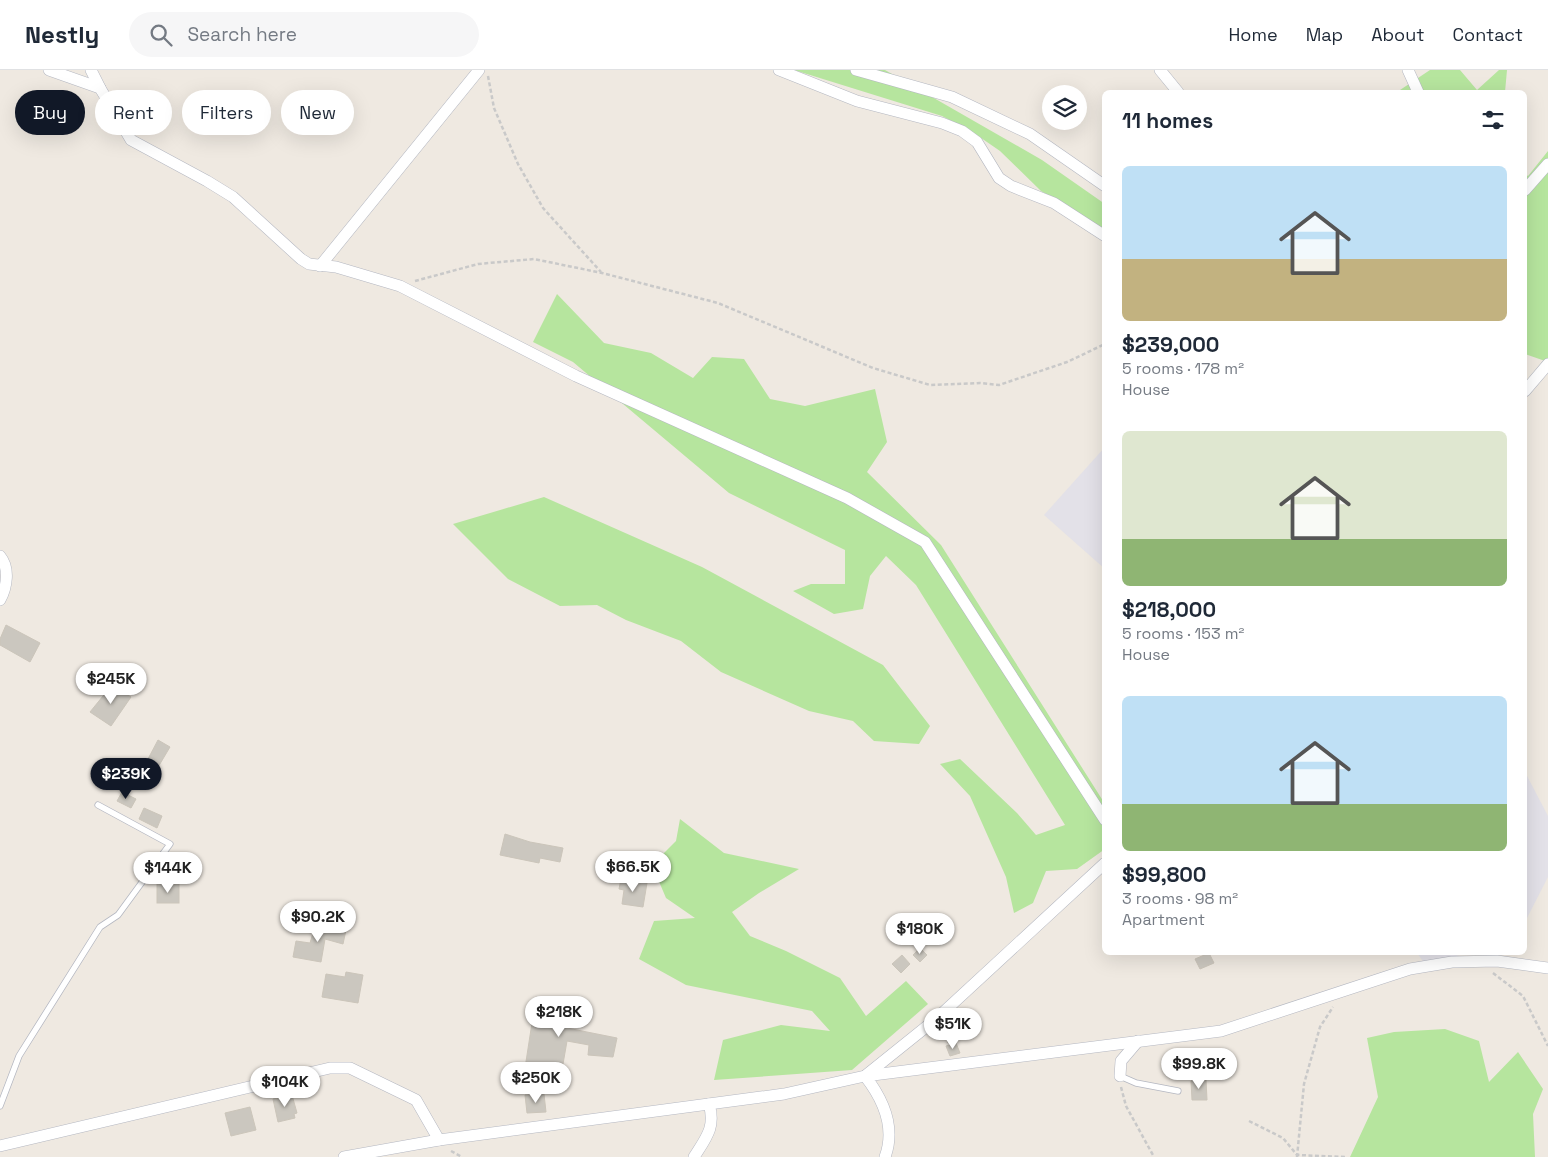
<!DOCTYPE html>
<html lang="en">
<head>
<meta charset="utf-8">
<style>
	:root { --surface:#fff; --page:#f6f6f7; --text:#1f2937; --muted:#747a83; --line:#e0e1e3; --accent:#111827 }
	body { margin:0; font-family:"Space Grotesk",sans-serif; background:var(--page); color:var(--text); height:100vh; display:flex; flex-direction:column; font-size:19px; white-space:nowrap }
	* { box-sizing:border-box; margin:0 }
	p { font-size:16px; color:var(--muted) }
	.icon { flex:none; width:28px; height:28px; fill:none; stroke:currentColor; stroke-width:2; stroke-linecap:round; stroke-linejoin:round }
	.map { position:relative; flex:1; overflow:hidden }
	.details { position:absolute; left:1102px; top:20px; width:425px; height:865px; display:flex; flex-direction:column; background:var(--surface); border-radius:8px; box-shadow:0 5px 20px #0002 }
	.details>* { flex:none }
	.banner { position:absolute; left:15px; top:20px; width:475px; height:45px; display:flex; gap:10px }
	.controls { position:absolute; left:1042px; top:15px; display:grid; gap:10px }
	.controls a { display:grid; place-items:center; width:45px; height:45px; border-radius:50%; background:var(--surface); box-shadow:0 5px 20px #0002; font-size:25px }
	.price { position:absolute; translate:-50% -42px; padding:0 11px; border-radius:18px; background:#fff; color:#222; font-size:16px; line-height:32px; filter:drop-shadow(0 1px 2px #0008) }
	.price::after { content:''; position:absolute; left:50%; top:30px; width:15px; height:11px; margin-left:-8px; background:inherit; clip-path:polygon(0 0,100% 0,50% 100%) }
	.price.current { background:var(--accent); color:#fff }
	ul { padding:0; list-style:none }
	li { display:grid; align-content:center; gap:10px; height:265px; padding:0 20px }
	li span { display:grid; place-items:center; height:155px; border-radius:8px; color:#555 }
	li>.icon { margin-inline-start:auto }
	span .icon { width:90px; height:90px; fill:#fffc; stroke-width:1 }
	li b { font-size:21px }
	h2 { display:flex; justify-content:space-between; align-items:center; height:60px; padding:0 20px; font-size:21px }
	.pill { padding:0 18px; border-radius:22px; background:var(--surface); box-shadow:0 5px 20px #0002; font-size:18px; line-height:45px }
	.pill.current { background:var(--accent); color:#fff }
	header { display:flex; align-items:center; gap:30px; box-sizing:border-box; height:70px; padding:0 25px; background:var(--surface); border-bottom:1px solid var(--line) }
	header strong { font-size:24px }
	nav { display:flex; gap:28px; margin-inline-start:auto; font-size:18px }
	.search { width:350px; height:45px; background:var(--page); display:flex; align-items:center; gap:12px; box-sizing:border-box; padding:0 18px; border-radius:28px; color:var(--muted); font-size:19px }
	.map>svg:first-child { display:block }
</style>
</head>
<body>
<header>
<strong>Nestly</strong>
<div class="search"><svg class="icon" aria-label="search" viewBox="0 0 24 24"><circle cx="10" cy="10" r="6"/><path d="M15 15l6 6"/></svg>Search here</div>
<nav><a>Home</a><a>Map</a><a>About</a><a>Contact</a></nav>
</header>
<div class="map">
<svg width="1548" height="1087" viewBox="0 0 1548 1087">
	<rect width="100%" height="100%" fill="#efe9e1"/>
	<g fill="#e3e1e8">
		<polygon points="1105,377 1105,499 1044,445"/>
		<polygon points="1525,702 1548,746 1548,807 1525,852"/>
		<polygon points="1417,883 1468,883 1425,894"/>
	</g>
	<g fill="#b6e59e">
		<polygon points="794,0 885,0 1042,90 1105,134 1105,160 1041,121 1000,81 971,61 942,46"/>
		<polygon points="1430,0 1460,0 1477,20 1499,0 1507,0 1505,22 1397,22"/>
		<polygon points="1548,81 1548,292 1525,284 1525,104 1528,106"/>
		<polygon points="557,224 604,273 651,283 693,308 712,287 744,289 770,329 805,336 875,319 887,372 867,402 941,475 1105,734 1105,779 1077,799 1046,801 1033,833 1014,843 1006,807 970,726 940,694 960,689 1017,743 1036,765 1065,755 916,515 886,486 870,506 863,539 834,544 793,521 811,514 845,514 845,480 729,423 573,292 533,272"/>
		<polygon points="544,427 702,497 883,595 930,656 919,674 874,671 853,651 809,641 721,602 681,571 626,550 597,535 560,536 508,509 453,454"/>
		<polygon points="680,749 724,783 799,799 759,823 732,842 750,866 786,881 840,908 866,946 906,911 928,934 852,1000 714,1010 723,970 781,955 830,961 812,941 686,915 639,889 654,851 695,848 666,828 652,795 676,771"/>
		<polygon points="1445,959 1479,971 1489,1012 1518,982 1543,1019 1533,1044 1535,1087 1350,1087 1378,1027 1367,968 1394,962"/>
	</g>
	<g fill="#cbc7bf" stroke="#cbc5ba">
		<polygon points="6,555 40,573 30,592 0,575 0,569"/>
		<polygon points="112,615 131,627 111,656 90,642"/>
		<polygon points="158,670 170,677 148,714 138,708"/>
		<polygon points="122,722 136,729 131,738 117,731"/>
		<polygon points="144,738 162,746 157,758 139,749"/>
		<polygon points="505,764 530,772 563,778 560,792 540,788 539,793 500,785"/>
		<polygon points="621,809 647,813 643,837 622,834 624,820 619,819"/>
		<rect x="157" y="814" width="22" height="19"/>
		<polygon points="316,853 346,860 343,874 325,869 321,892 293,887 296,871 310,873"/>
		<polygon points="920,878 927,885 920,892 913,885"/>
		<polygon points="1209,883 1214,893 1200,899 1195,889"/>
		<polygon points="902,885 910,894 901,903 892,894"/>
		<polygon points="346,902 363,905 358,933 322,927 326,904 345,907"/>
		<polygon points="536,927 566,932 562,956 567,957 567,958 617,968 613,987 588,985 589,975 567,971 563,994 557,993 555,1003 525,998"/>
		<polygon points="958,951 964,968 948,973 942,956"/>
		<polygon points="956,973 960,983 950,986 946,976"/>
		<polygon points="1206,1010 1207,1030 1192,1030 1191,1011"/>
		<polygon points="544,1024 546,1042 527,1043 525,1025"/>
		<polygon points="292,1025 297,1043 294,1044 295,1048 278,1052 273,1029"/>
		<polygon points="250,1037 256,1060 231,1066 225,1043"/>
	</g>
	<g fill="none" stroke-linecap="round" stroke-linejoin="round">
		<defs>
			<g id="service">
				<polyline points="1120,1006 1136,1013 1178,1021"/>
				<polyline points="0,1036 19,986 100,857 118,845 170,774 98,735"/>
			</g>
			<g id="minor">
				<polyline points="49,0 100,18 131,70 207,111 233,127 301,189 309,194 336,197 400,216 576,306 847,428 925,472 1105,750"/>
				<polyline points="91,0 100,18"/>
				<polyline points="779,0 857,31 942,53 962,61 977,72 999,108 1011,116 1054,133 1105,166"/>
				<polyline points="856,0 952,27 1030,64 1105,116"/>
				<polyline points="1160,0 1178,22"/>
				<polyline points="1408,0 1418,22"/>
				<polyline points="1525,120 1548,94"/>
				<polyline points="320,196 479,0"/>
				<polyline points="1525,321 1548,294"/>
				<path d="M 0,486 C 10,498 7,517 0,530"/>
				<polyline points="1120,1006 1121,991 1138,971"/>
				<polyline points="0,1076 330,998 350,998 416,1030 439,1070"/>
				<polyline points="344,1087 439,1070 784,1024 865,1006 936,949 1105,793"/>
				<path d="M 694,1087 C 706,1068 716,1057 709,1034"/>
				<path d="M 885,1087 C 896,1057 883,1029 865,1006 L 1221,961 L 1410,899 L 1452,892 L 1497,891 L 1548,898"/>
			</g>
		</defs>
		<use href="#service" stroke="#b4b7c1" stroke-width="7"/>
		<use href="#minor" stroke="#b4b7c1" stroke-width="12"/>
		<g stroke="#c9c9c9" stroke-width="2.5" stroke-dasharray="4 2.5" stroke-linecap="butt">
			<polyline points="488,6 494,38 518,94 543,138 601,202"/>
			<polyline points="415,211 478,194 534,189 602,203 718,233 873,298 930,315 980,313 999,315 1067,292 1105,274"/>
			<polyline points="1493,903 1523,926 1548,976"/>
			<polyline points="1121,1017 1126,1036 1154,1087"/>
			<polyline points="1249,1051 1283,1068 1297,1085 1346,1087"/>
			<polyline points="451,1081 462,1087"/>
			<polyline points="1297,1087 1304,1014 1320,957 1333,937"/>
		</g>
		<use href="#service" stroke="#fff" stroke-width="5.5"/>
		<use href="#minor" stroke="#fff" stroke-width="11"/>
	</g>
</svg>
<div class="controls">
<a><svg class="icon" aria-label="layers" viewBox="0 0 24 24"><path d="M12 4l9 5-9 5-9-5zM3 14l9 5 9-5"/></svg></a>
</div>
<b class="price" style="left:111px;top:635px">$245K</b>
<b class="price current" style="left:126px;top:730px">$239K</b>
<b class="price" style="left:633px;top:823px">$66.5K</b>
<b class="price" style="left:168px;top:824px">$144K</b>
<b class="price" style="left:318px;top:873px">$90.2K</b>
<b class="price" style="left:920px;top:885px">$180K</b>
<b class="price" style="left:559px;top:968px">$218K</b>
<b class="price" style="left:953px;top:980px">$51K</b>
<b class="price" style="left:1199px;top:1020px">$99.8K</b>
<b class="price" style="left:536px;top:1034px">$250K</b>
<b class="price" style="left:285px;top:1038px">$104K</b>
<div class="banner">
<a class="pill current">Buy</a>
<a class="pill">Rent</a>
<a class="pill">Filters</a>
<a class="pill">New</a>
</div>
<section class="details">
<h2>11 homes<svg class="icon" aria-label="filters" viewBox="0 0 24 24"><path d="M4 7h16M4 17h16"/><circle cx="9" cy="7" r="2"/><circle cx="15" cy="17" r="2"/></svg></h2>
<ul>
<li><span style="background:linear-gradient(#bfe0f5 60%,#c2b280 0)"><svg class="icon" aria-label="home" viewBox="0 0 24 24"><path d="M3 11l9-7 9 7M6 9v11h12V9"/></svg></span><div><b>$239,000</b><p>5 rooms · 178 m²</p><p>House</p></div></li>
<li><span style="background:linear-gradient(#dfe7d0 70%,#8fb573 0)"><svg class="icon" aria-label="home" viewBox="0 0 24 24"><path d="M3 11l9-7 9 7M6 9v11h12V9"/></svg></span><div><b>$218,000</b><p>5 rooms · 153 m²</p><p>House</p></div></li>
<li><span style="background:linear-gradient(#bfe0f5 70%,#8fb573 0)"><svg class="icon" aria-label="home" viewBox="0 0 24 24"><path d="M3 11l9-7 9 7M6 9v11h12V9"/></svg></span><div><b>$99,800</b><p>3 rooms · 98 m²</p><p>Apartment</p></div></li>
</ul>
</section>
</div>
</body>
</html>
